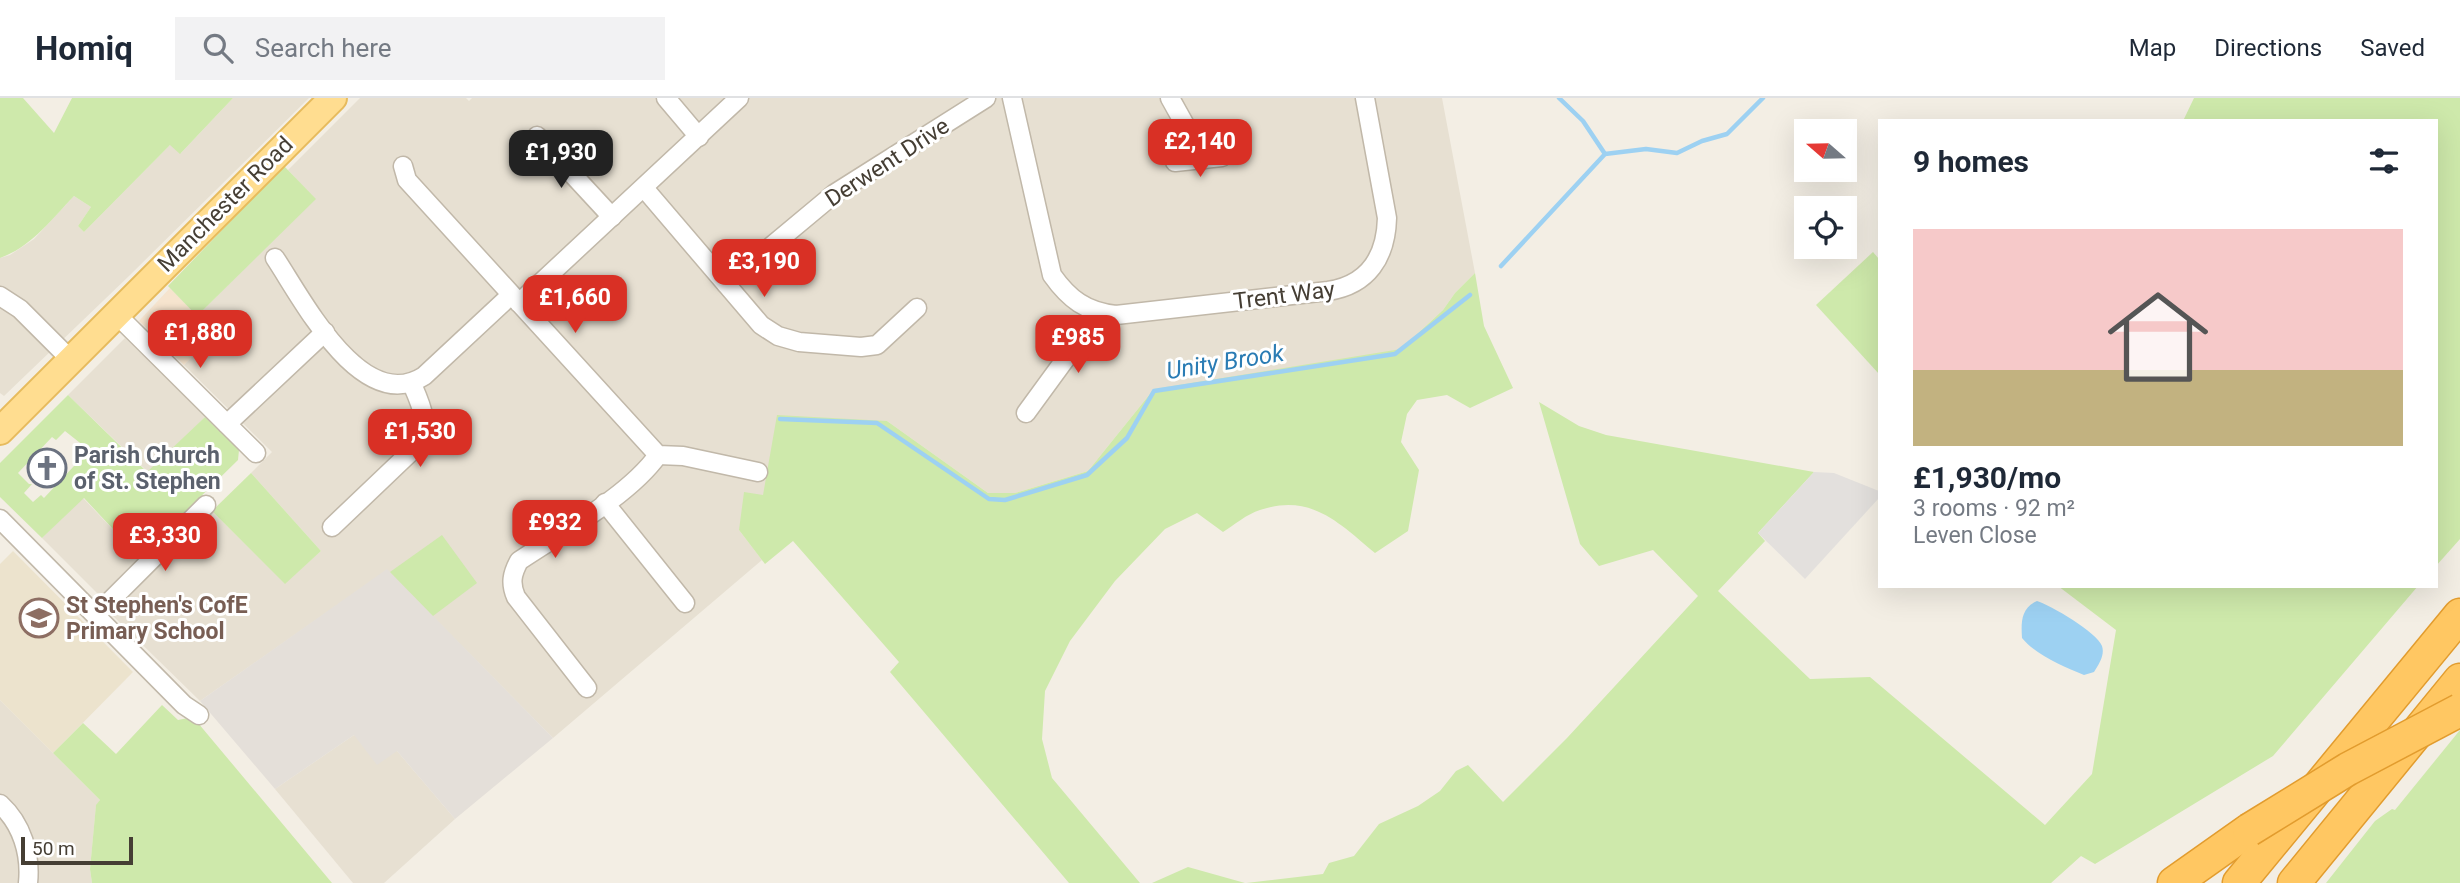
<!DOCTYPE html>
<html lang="en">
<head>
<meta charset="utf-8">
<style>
	:root { --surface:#fff; --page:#f2f2f3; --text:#1f2937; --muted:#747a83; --line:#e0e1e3; --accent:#d93025 }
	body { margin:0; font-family:Roboto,sans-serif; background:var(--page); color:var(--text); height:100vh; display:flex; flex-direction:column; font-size:26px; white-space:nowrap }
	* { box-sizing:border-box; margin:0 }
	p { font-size:23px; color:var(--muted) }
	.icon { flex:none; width:38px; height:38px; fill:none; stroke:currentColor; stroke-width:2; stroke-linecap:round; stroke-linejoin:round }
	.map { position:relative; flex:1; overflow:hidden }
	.side { position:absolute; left:1878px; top:21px; width:560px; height:469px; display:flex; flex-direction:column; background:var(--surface); border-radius:0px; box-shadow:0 7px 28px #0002 }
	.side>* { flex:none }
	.needle { width:46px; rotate:290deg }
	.fabs { position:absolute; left:1794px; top:21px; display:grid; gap:14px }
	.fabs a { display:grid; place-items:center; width:63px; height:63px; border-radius:0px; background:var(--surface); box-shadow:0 7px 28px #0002; font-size:35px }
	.scale { position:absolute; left:21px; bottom:18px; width:112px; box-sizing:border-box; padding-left:7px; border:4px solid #453e34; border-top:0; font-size:19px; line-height:24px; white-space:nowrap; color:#453e34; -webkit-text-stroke:5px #fff; paint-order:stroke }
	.price { position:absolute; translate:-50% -60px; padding:0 16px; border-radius:14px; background:var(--accent); color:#fff; font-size:23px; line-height:46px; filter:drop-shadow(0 2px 4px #0008) }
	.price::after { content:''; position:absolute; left:50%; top:42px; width:21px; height:16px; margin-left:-10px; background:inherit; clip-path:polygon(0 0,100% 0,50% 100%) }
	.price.on { background:#222; color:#fff }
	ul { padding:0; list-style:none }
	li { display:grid; align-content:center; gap:14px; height:371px; padding:0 35px }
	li+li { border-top:2px solid var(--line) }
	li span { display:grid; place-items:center; height:217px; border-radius:0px; color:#555 }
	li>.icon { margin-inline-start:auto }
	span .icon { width:126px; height:126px; fill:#fffc; stroke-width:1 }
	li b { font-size:30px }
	h2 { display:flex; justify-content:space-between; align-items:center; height:84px; padding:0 35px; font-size:30px }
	header { display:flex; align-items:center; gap:42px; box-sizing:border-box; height:98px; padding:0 35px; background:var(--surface); border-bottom:2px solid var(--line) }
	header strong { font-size:33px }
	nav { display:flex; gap:38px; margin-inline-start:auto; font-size:24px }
	.search { width:490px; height:63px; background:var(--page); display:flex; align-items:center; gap:18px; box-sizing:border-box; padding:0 24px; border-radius:0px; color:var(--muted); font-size:26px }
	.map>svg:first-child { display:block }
</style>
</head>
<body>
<header>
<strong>Homiq</strong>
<div class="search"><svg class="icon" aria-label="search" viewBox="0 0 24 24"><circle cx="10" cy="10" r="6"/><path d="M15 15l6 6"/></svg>Search here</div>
<nav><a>Map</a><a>Directions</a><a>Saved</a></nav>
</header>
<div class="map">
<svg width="2460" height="785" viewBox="0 0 2460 785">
	<rect width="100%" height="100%" fill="#f3eee4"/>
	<g fill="#e7e0d2">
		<polygon points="233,0 309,0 129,178 4,298 0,295 0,160 10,157 34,141 74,98 91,109 78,128 84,134 171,46 181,55"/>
		<polygon points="360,0 466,0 469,3 472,0 1442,0 1475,175 1455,195 1443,212 1401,251 1330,266 1154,291 1088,373 1015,395 988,395 887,323 763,397 739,432 762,462 553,640 387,472 200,603 112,517 212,413 285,485 321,453 251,375 272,354 184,267 210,240 197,218 315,101 288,72"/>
		<polygon points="125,240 205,319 148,374 68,297"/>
		<polygon points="83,400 139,459 100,498 42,440"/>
		<polygon points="0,602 100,702 96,708 90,771 92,785 0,785"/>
		<polygon points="354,637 397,653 455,721 384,785 353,785 275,691"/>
	</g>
	<polygon fill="#f6e4ce" points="170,190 197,218 210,240 184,267 139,223"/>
	<polygon fill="#e4dfd9" points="387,471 553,640 455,721 397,653 377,667 354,637 275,691 200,603"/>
	<polygon fill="#ece3cd" points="13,453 133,574 53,655 0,602 0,466"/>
	<g fill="#cee9ab" fill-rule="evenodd">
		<path d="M 0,0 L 23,0 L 54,35 L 72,0 L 233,0 L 180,56 L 170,47 L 84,134 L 78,128 L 91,109 L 74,98 C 51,122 31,149 0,160 Z"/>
		<polygon points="2194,0 2460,0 2460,441 2436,468 2436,23 2183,23"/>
		<polygon points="284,68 316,101 197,218 168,188"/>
		<polygon points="1873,154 1879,161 1879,276 1816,207"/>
		<path d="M 1475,175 L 1484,228 L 1513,290 L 1470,310 L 1447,297 L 1417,302 L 1407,316 L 1401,344 L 1419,372 L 1408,433 L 1375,455 C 1339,425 1311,395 1260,412 C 1247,416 1234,427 1223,434 L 1197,415 L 1165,431 L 1115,483 L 1070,543 L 1045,593 L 1042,641 L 1052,680 L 1140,785 L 1069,785 L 890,574 L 899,564 L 793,443 L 765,466 L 739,432 L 744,394 L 763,397 L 777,317 L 887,323 L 988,395 L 1015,395 L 1088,373 L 1154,291 L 1401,251 L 1443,212 L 1455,195 Z"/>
		<path d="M 68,297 L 147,374 L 205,319 L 239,352 L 238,362 L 139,459 L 84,400 L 42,440 L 0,399 L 0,365 ZM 65,333 L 89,352 L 44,400 L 41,397 L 33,404 L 24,395 L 32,386 L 29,386 L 18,375 L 52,339 L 56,342 Z"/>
		<polygon points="1539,304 1579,328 1606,337 1814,374 1758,435 1765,443 1718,493 1810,581 1870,579 2045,727 2092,676 2116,532 2058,488 2418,488 2273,658 2095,766 2081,758 2051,785 1246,785 1323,776 1329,765 1354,758 1379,726 1418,708 1440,693 1456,673 1468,667 1503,704 1567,640 1698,498 1653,452 1599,468 1580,446"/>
		<polygon points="251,375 321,453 285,486 212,413"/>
		<polygon points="442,437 477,485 433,518 390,474"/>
		<polygon points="162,607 178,622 193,619 332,785 92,785 90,771 96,707 100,702 53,655 83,625 116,656"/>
		<polygon points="2460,632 2460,785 2326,785 2375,723 2392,711 2395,712"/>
		<polygon points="1188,769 1245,785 1152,785"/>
	</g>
	<polygon fill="#e3e0dd" points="1814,374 1834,375 1879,393 1879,400 1805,481 1758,435"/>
	<path fill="#9dd1f2" d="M 2037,503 C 2050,507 2097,534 2102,548 C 2105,557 2099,566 2094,574 L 2084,577 C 2063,568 2037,558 2022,540 C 2021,524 2021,510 2037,503 Z"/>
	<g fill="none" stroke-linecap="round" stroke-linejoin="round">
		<g stroke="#9dd1f2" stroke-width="4.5">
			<polyline points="1559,0 1583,23 1605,56"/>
			<polyline points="1501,168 1605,56 1646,51 1677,55 1702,43 1727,36 1763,0"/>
			<polyline points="780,321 877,325 989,401 1005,402 1087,377 1127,340 1154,293 1395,256 1470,197"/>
		</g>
		<defs>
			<g id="minor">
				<polyline points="666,0 699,39"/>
				<path d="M 1012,0 L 1052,177 C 1069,201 1086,214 1116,217 L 1328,193 C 1368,187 1386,159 1387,120 L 1365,0"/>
				<polyline points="1170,0 1204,61"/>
				<polyline points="537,38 612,119"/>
				<polyline points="1175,64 1222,59"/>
				<polyline points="403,68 407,82 658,357 683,358 758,374"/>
				<polyline points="644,90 761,227 778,238 799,244 861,249 877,247 917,210"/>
				<path d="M 275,160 C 303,202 362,318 424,278 L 511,197"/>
				<polyline points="726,186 834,96 986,0"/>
				<polyline points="0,198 20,211 71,262"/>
				<polyline points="519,205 739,0"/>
				<polyline points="116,216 256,355"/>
				<polyline points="1026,315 1099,215"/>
				<polyline points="227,326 325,234"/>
				<polyline points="605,405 685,505"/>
				<polyline points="0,421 184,607 199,617"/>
				<path d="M 332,429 L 417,348 C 430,325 422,309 412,286"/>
				<polyline points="96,517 206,407"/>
				<path d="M 587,590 L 516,499 C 510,485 512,476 519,463 C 562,434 629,398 658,357"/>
				<path d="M 0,706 C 22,726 31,756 28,785"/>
			</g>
			<polyline id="primary" points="0,333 333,0"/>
			<g id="motorway">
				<polyline points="2174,785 2249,732"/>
				<polyline points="2239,785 2460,517"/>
				<polyline points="2294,785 2460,582"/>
			</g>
		</defs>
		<use href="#minor" stroke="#c1b8a9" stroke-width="21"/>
		<use href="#primary" stroke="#e7bb5d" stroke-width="30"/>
		<use href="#motorway" stroke="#e29c2e" stroke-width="35"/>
		<use href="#minor" stroke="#fff" stroke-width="18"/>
		<use href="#primary" stroke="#ffdd90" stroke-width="26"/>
		<use href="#motorway" stroke="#ffc762" stroke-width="32"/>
		<defs>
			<polyline id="motorway-bridge" points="2249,732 2348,671 2460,612"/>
		</defs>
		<use href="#motorway-bridge" stroke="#e29c2e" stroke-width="35" stroke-linecap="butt"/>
		<use href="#motorway-bridge" stroke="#ffc762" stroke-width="32"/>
	</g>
	<defs>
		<symbol id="church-ring" viewBox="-11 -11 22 22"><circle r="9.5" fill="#fff" stroke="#6b7280" stroke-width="1.5"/><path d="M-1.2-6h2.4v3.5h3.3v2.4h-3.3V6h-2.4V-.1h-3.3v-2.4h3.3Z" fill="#6b7280"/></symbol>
		<symbol id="school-ring" viewBox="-11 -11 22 22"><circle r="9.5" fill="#fff" stroke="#8d6e63" stroke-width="1.5"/><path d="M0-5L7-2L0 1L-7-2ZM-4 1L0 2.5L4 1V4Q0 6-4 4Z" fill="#8d6e63"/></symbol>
	</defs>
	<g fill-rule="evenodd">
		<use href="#church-ring" x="25" y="348" width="44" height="44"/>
		<use href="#school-ring" x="17" y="498" width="44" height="44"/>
	</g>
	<g text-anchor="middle" stroke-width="6" stroke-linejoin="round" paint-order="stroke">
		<g font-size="23" fill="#453e34" stroke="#fff">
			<text transform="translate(887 64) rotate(-33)" y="8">Derwent Drive</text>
			<text transform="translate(225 106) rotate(-45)" y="8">Manchester Road</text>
			<text transform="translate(1284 197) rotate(-7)" y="8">Trent Way</text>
		</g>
		<g font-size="23" font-weight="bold" fill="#5b616d" stroke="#fff" text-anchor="start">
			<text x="74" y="365">Parish Church<tspan x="74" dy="26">of St. Stephen</tspan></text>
		</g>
		<g font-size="23" font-weight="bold" fill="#785e54" stroke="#fff" text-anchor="start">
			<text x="66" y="515">St Stephen's CofE<tspan x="66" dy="26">Primary School</tspan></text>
		</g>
		<g font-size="24" font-style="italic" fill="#2a7cb4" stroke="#fff">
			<text transform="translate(1225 264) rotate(-9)" y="8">Unity Brook</text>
		</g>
	</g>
</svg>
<div class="fabs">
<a><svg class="needle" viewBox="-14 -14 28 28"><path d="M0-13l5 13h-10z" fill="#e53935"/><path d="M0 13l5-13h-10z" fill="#747a83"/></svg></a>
<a><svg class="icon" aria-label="locate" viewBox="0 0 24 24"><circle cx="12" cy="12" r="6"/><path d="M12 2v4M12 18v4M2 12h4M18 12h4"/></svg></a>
</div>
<div class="scale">50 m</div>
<b class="price" style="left:1200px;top:81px">£2,140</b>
<b class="price on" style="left:561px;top:92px">£1,930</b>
<b class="price" style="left:764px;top:201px">£3,190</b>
<b class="price" style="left:575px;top:237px">£1,660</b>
<b class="price" style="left:200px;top:272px">£1,880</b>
<b class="price" style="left:1078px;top:277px">£985</b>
<b class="price" style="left:420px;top:371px">£1,530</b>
<b class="price" style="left:555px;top:462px">£932</b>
<b class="price" style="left:165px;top:475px">£3,330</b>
<section class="side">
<h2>9 homes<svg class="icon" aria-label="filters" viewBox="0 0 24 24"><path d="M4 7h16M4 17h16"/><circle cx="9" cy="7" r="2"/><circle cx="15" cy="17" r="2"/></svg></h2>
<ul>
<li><span style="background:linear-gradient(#f6c9c9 65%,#c2b280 0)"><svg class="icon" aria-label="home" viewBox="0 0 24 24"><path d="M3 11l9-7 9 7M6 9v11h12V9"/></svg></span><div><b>£1,930/mo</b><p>3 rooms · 92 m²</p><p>Leven Close</p></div></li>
</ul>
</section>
</div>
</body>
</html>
